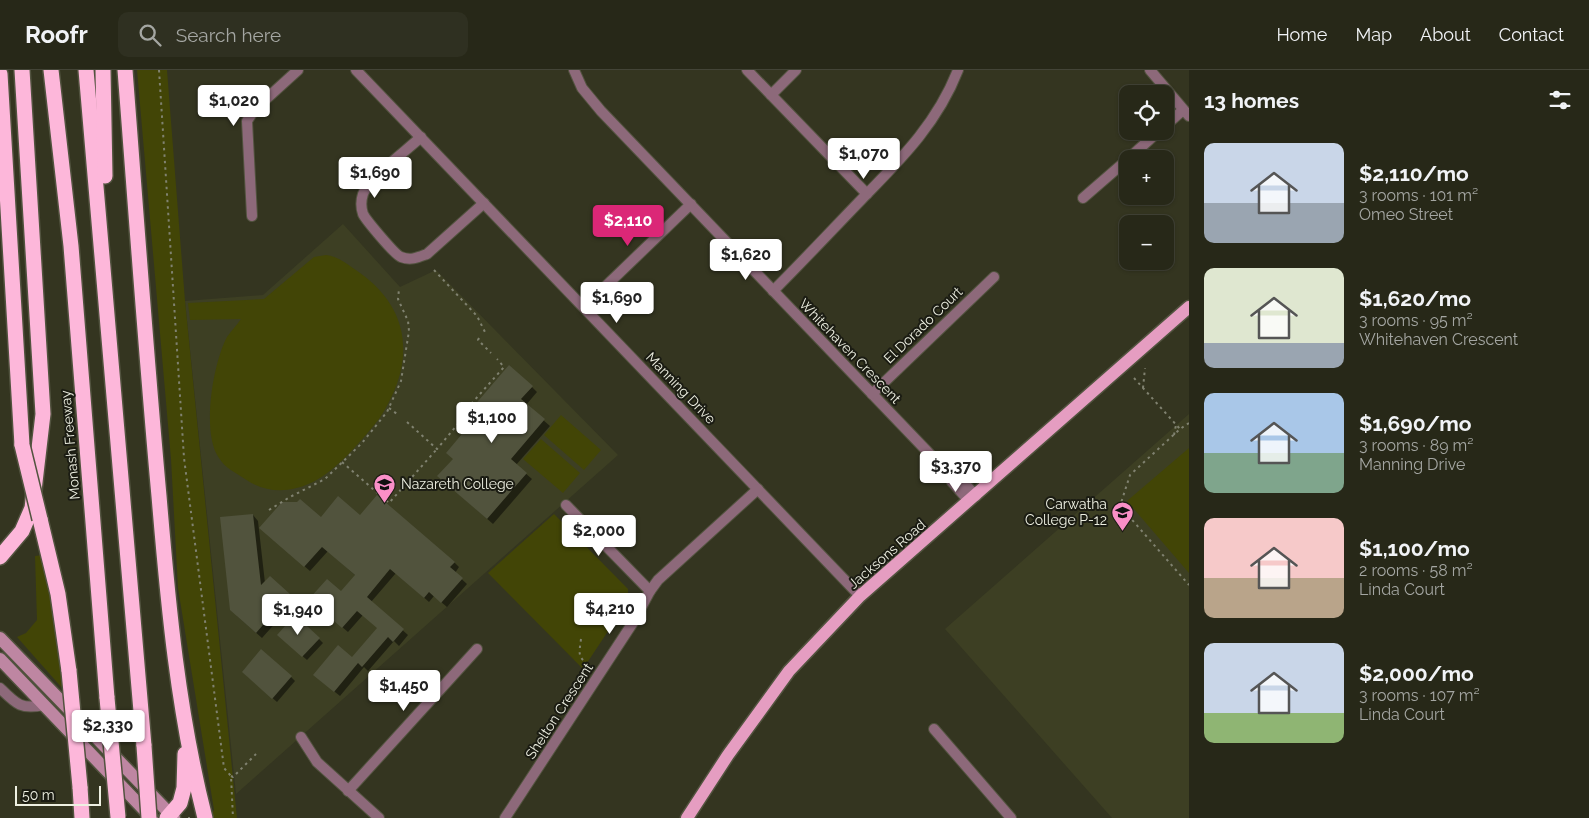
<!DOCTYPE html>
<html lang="en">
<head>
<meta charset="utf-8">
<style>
	:root { --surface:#272818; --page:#2f3021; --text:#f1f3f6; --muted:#a4a6a2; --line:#434437; --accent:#db2777 }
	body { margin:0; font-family:Raleway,sans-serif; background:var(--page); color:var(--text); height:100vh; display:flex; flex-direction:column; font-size:19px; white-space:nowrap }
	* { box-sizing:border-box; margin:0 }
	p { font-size:16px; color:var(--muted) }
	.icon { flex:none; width:28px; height:28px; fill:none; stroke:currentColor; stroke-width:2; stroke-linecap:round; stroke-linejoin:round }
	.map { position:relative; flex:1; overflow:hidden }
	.drawer { display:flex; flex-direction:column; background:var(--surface); width:400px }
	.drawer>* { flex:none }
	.tools { position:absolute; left:1119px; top:15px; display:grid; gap:10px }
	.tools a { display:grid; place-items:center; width:55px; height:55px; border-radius:10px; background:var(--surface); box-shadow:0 1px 4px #0004,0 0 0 1px var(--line); font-size:25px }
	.scale { position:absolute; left:15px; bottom:12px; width:86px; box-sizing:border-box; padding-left:5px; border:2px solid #eef0e2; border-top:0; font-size:14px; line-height:18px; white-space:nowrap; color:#eef0e2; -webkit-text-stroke:4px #1b1c13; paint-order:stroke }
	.price { position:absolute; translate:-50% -42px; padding:0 11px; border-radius:5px; background:#fff; color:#222; font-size:16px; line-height:32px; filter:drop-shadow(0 1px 2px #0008) }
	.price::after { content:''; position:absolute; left:50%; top:30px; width:15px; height:11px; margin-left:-8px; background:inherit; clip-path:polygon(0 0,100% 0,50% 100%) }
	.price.current { background:var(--accent); color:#fff }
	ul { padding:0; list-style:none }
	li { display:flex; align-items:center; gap:15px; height:125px; padding:0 15px }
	li span { display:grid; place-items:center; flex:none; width:140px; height:100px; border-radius:10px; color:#555 }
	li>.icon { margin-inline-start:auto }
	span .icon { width:60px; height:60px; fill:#fffc; stroke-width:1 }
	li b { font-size:21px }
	h2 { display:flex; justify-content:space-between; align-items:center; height:60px; padding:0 15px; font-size:21px }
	header { display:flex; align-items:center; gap:30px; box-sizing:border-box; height:70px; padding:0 25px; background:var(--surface); border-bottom:1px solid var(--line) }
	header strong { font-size:24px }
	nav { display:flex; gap:28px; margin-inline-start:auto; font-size:18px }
	.search { width:350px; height:45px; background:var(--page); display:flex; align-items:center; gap:12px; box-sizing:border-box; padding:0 18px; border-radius:10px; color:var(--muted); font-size:19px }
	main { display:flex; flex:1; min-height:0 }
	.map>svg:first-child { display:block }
</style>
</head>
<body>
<header>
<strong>Roofr</strong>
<div class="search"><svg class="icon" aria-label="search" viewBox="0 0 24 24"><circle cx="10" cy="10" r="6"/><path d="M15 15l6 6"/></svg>Search here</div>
<nav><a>Home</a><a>Map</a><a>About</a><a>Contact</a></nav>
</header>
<main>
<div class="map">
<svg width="1189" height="748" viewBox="0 0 1189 748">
	<rect width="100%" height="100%" fill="#343520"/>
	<g fill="#3d3f23">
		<polygon points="343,154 400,217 436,200 618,385 236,724 185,231 263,225"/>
		<polygon points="1189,344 1189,748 1112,748 945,559"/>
	</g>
	<g fill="#424506">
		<polygon points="137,0 167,0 185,231 237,748 209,748 214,740 178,518 171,389"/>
		<path d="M 326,185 C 338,186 350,196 360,203 C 414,242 414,296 379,349 C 362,370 337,400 313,412 C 290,423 267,424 245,409 C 236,403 225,398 219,388 C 201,363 213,293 227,267 C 231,261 237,255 241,249 L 190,250 L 188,233 L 264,229 L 314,187 Z"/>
		<polygon points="561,345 601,380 584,400 544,365"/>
		<polygon points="541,369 580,403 563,423 523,389"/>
		<polygon points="1189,378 1189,503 1127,431"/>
		<polygon points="554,444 628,519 628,531 583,599 488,503"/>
		<polygon points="43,485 60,579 63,619 17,567 26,563 37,550 35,486"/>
	</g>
	<g fill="#0007">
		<polygon points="532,317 537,322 526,335 550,356 516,395 532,409 493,454 445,412 454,389"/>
		<polygon points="253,445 258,451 265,513 270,507 295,531 262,568 237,546"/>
		<polygon points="360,447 454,492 459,497 455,503 467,514 447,537 434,526 429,532 396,503 371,532 408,565 399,576 394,571 368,601 364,597 340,626 320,610 352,589 378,558 363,545 348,562 315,534 342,523 356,506 328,481 310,501 266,463 321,448"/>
		<polygon points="283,569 319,569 323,573 307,590"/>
		<polygon points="247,606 291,607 295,611 277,632"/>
	</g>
	<g fill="#51533d">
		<polygon points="509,295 533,316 521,329 545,349 511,389 527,403 487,449 437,406 453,389 446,383 467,358 460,352"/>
		<polygon points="377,425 455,492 450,497 463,508 441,533 429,522 424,528 390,499 367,527 404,559 393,572 388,567 362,597 358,593 334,622 313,605 338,575 352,587 377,558 357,541 342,558 309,529 327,509 341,521 355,505 322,477 304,497 259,458 282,432 297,432 300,429 321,447 338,426 360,445"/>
		<polygon points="253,444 261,515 270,506 290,524 256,563 230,540 220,447"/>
		<polygon points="295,545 320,568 302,587 277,565"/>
		<polygon points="261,579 292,606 272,629 242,602"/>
	</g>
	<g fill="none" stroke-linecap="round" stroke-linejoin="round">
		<defs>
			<g id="street">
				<polyline points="356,0 860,526"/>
				<polyline points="574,0 582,18 601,41 947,402 952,412 969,431"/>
				<polyline points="747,0 867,124"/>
				<polyline points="1150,0 1189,46"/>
				<polyline points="771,25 796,0"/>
				<polyline points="1165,56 1183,40"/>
				<path d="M 421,67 C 407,80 368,109 363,124 C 361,130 361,138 363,144 C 366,150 395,185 401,187 C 411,191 419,187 427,184 L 484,133"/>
				<polyline points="1128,89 1159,61"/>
				<polyline points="1083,128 1128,89"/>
				<polyline points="252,146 247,51 255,39 298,0"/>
				<path d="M 773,221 C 803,191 832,160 861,130 C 900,90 937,54 958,0"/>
				<polyline points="584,237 691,134"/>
				<polyline points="872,324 994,207"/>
				<polyline points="947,402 958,406 976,426"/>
				<polyline points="566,435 650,521"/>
				<path d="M 0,618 C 16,634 21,640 44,635"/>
				<polyline points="934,659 1011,748"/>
				<polyline points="301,667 317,692 379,748"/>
				<polyline points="348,721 477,579"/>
				<polyline points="505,748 634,551 650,521 658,510 758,419"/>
			</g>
			<g id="secondary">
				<polyline points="0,568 174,748"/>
				<polyline points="0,589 152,748"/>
			</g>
			<polyline id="primary" points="687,748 728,685 789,601 860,526 1189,237"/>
			<g id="highway">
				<polyline points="51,0 71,176 107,628"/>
				<polyline points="86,0 144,676"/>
				<polyline points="103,0 105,106"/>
				<path d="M 125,0 C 136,142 146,284 159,426 C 168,534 178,643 205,748"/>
				<polyline points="0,4 22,375"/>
				<polyline points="40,449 58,524 69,601"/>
				<polyline points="0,487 22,461 32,438 43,344 22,0"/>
				<polyline points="80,717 82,748"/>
				<polyline points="167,748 180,733 184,718 185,684"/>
			</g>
		</defs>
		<use href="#street" stroke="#52533f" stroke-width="12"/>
		<use href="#secondary" stroke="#52533f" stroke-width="15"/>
		<use href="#primary" stroke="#52533f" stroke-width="15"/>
		<use href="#highway" stroke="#52533f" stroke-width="18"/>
		<g stroke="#808270" stroke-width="2" stroke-dasharray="2.5 4" stroke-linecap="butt">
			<polyline points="159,0 184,388 224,698 231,706 233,748"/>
			<polyline points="434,200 477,246 485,262"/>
			<polyline points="479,268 478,270 491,283"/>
			<polyline points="1134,308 1180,359"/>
			<polyline points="1143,318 1145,298"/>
			<polyline points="389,338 397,344"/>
			<polyline points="407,352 437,379 458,354 464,342 504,297 497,289"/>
			<polyline points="1189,353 1180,359 1130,405 1120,436 1189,515"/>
			<polyline points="1174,365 1176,355"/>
			<polyline points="342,392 389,433 437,379"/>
			<polyline points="269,440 290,427 325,409 362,373 387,342 401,311 409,261 408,251 398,229 399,219"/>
			<path d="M 581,569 C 579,585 577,587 592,597"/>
			<polyline points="231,706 233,707 256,684"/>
			<polyline points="188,748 190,748"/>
		</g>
		<use href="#street" stroke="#8d697a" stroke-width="10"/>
		<use href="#secondary" stroke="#be86a2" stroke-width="12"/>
		<use href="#primary" stroke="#e59dc1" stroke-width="12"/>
		<use href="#highway" stroke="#fdb7da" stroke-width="15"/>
		<defs>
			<g id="highway-bridge">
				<polyline points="22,375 40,449"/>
				<polyline points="69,601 80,717"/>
				<polyline points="107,628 118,747"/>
				<polyline points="144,676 149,748"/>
			</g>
		</defs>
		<use href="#highway-bridge" stroke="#52533f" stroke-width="18" stroke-linecap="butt"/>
		<use href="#highway-bridge" stroke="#fdb7da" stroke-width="15"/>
	</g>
	<defs>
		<symbol id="school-pin" viewBox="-11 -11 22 30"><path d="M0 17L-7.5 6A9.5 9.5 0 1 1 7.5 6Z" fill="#fa8fc7" stroke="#1b1c13"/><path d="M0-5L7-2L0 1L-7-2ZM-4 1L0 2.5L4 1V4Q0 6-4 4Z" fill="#111"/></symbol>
	</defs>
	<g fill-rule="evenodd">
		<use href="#school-pin" x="372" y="402" width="25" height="34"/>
		<use href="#school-pin" x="1110" y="430" width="25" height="34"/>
	</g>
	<g text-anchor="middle" stroke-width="4" stroke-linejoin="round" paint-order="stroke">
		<g font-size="14" fill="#eef0e2" stroke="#1b1c13">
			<text transform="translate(923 255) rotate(-44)" y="5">El Dorado Court</text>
			<text transform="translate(850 281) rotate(46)" y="5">Whitehaven Crescent</text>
			<text transform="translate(681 318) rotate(46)" y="5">Manning Drive</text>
			<text transform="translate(70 375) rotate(-95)" y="5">Monash Freeway</text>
			<text transform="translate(887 484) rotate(-41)" y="5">Jacksons Road</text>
			<text transform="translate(559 641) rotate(-57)" y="5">Shelton Crescent</text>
		</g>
		<g font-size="14" fill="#eef0e2" stroke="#1b1c13" text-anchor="start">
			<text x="401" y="419">Nazareth College</text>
			<text x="1107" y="439" text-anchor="end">Carwatha<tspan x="1107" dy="16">College P-12</tspan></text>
		</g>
	</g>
</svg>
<div class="tools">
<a><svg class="icon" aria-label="locate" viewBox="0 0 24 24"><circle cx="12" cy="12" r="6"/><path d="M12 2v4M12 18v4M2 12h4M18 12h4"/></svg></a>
<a>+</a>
<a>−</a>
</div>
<div class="scale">50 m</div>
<b class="price" style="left:234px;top:57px">$1,020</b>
<b class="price" style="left:864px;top:110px">$1,070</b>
<b class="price" style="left:375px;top:129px">$1,690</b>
<b class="price current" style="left:628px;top:177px">$2,110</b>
<b class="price" style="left:746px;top:211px">$1,620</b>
<b class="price" style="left:617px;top:254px">$1,690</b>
<b class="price" style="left:492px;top:374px">$1,100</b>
<b class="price" style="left:956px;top:423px">$3,370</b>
<b class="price" style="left:599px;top:487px">$2,000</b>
<b class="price" style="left:610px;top:565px">$4,210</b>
<b class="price" style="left:298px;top:566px">$1,940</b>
<b class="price" style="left:404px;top:642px">$1,450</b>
<b class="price" style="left:108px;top:682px">$2,330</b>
</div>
<section class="drawer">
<h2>13 homes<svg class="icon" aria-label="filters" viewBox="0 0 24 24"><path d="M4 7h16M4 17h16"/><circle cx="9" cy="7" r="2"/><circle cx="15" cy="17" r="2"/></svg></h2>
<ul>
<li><span style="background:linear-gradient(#c9d6e8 60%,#9aa5b1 0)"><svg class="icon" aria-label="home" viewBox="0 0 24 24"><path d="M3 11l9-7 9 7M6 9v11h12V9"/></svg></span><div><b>$2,110/mo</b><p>3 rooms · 101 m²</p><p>Omeo Street</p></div></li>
<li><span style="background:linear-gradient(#dfe7d0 75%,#9aa5b1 0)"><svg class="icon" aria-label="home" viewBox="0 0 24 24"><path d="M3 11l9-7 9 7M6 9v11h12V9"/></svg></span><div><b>$1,620/mo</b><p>3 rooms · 95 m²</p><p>Whitehaven Crescent</p></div></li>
<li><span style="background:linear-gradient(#a9c7e8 60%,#7fa58c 0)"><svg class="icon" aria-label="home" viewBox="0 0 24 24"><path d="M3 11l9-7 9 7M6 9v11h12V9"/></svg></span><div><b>$1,690/mo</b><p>3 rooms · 89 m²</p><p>Manning Drive</p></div></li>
<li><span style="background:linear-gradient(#f6c9c9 60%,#b9a48a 0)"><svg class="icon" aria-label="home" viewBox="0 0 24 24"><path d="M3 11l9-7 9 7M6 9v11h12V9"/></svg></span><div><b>$1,100/mo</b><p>2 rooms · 58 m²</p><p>Linda Court</p></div></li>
<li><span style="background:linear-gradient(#c9d6e8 70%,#8fb573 0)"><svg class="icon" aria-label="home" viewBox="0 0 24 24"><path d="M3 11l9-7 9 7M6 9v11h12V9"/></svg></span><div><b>$2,000/mo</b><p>3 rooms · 107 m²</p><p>Linda Court</p></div></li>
</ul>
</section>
</main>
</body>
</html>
